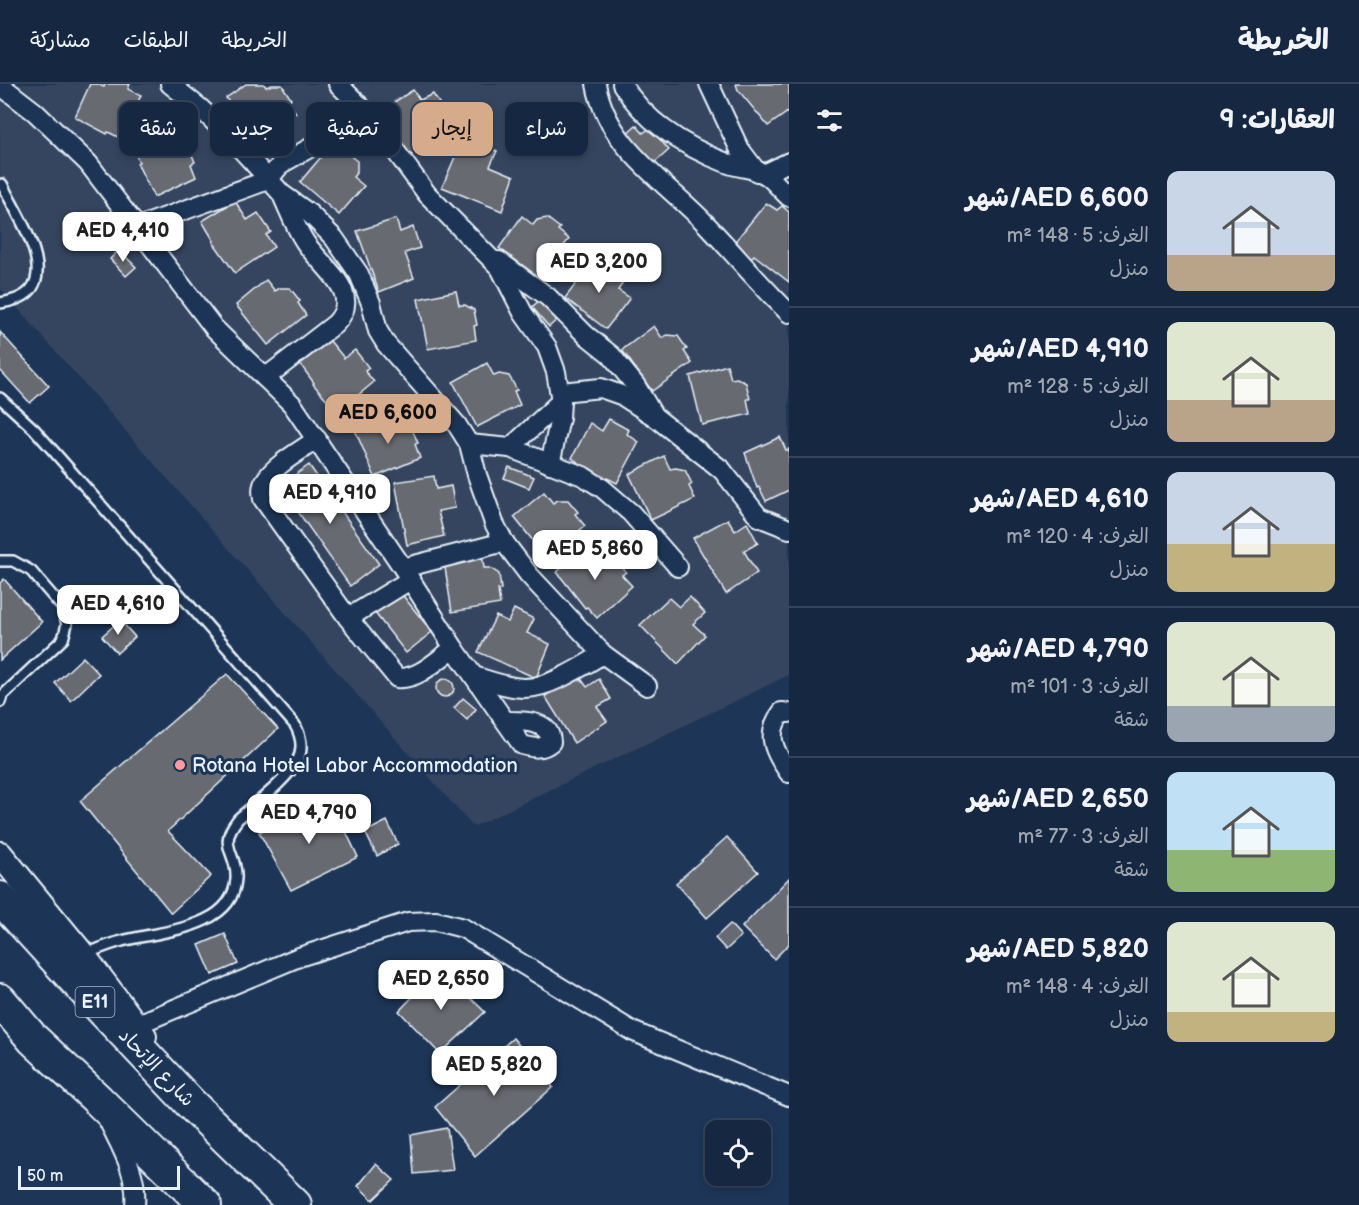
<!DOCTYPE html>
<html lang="ar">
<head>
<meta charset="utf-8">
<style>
	:root { --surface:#162841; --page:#23344c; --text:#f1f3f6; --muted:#9ea6b1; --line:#35445a; --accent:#d6ab8b }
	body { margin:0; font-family:"Balsamiq Sans","Playpen Sans Arabic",sans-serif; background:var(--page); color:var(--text); direction:rtl; height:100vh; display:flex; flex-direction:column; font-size:22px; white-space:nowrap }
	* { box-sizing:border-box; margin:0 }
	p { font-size:20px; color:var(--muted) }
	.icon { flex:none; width:33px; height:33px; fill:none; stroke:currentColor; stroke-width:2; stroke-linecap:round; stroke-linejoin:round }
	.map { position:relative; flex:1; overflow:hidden; direction:ltr }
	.sheet { display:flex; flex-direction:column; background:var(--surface); width:570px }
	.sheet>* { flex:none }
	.guide { position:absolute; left:18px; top:18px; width:570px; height:54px; direction:rtl; display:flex; gap:12px }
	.buttons { position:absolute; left:705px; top:1036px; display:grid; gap:12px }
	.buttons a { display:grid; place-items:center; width:66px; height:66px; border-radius:12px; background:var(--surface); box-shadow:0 3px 9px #0003,0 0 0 2px var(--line); font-size:30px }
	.scale { position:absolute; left:18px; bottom:15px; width:162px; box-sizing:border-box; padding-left:6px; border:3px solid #e8f1f8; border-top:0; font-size:16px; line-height:21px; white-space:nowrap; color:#e8f1f8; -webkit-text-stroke:4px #1d3557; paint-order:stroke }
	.price { position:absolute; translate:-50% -51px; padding:0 14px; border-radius:12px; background:#fff; color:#222; font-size:20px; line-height:39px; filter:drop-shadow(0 2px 3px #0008) }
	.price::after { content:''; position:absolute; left:50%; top:36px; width:18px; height:14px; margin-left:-9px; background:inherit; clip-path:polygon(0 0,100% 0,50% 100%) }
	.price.on { background:var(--accent); color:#111 }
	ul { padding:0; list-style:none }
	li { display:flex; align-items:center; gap:18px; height:150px; padding:0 24px }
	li+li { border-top:2px solid var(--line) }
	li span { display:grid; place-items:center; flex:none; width:168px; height:120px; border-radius:12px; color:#555 }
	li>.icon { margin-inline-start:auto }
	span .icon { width:72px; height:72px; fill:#fffc; stroke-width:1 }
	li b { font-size:26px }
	h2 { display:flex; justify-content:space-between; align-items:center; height:72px; padding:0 24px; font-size:26px }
	.tag { padding:0 21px; border-radius:12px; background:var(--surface); box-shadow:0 3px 9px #0003,0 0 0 2px var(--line); font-size:21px; line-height:54px }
	.tag.on { background:var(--accent); color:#111 }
	header { display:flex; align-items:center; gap:36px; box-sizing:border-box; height:84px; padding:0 30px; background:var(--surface); border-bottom:2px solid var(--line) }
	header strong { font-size:28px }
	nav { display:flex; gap:33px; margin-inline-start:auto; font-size:21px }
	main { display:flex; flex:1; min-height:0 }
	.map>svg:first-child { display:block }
</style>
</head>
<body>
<header>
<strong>الخريطة</strong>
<nav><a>الخريطة</a><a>الطبقات</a><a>مشاركة</a></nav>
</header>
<main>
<section class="sheet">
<h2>العقارات: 9<svg class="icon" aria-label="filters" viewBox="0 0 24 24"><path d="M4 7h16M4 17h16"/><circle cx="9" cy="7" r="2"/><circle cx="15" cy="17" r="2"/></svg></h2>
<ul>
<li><span style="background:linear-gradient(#c9d6e8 70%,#b9a48a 0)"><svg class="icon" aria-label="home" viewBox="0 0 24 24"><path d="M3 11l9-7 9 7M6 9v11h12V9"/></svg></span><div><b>AED 6,600/شهر</b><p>الغرف: 5 · 148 m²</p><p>منزل</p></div></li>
<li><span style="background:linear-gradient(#dfe7d0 65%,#b9a48a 0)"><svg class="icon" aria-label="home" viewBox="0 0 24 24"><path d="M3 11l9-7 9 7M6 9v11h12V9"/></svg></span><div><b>AED 4,910/شهر</b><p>الغرف: 5 · 128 m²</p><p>منزل</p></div></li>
<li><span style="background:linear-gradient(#c9d6e8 60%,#c2b280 0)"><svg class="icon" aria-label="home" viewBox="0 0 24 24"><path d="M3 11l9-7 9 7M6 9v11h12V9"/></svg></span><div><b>AED 4,610/شهر</b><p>الغرف: 4 · 120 m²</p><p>منزل</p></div></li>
<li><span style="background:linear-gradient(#dfe7d0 70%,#9aa5b1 0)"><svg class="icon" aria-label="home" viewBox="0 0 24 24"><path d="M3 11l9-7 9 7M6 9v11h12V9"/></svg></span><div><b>AED 4,790/شهر</b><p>الغرف: 3 · 101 m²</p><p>شقة</p></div></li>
<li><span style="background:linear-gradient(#bfe0f5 65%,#8fb573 0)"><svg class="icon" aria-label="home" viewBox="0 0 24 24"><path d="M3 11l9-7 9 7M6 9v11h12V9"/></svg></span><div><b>AED 2,650/شهر</b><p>الغرف: 3 · 77 m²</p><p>شقة</p></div></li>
<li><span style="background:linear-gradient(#dfe7d0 75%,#c2b280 0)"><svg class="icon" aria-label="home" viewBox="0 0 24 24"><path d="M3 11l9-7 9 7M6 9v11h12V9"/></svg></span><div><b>AED 5,820/شهر</b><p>الغرف: 4 · 148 m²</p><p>منزل</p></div></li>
</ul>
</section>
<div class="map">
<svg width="789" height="1121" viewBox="0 0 789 1121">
	<rect width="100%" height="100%" fill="#1d3557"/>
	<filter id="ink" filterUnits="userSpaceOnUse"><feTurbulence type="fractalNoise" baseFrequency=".0167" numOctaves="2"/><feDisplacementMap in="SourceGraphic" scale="12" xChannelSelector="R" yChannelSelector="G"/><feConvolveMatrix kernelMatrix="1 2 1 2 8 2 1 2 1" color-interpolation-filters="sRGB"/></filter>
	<g filter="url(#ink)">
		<polygon fill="#34455f" points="0,0 789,0 789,591 473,743 0,204"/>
		<g fill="#686b72" stroke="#e8f1f8" stroke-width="1.5">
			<polygon points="90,0 97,0 104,3 105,0 130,0 128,5 141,11 122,55 108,48 107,50 75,33"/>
			<polygon points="246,0 264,0 266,3 272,1 282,1 291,15 288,16 296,29 256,56 226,14"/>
			<polygon points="736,0 789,0 789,27 768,42 738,6"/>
			<polygon points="413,6 420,16 433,10 445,28 431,37 441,50 409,73 380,27"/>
			<polygon points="636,41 643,49 650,44 669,66 651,82 625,51"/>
			<polygon points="165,42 174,62 186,57 195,78 191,80 196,93 154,113 137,79 139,78 129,56"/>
			<polygon points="476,59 497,67 490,82 514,92 502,127 442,103 458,66 470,72"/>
			<polygon points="331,61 342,70 344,67 357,77 357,88 353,93 364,102 339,131 300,98"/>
			<polygon points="235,117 247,136 258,129 271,148 266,151 274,163 235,189 213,158 214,157 202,137"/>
			<polygon points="766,119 777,126 782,122 789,128 789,198 754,171 750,176 743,171 745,168 734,159"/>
			<polygon points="522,132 533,141 537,136 547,134 560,144 558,146 569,155 540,194 499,164"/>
			<polygon points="396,135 400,148 413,143 420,164 405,169 414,194 379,208 357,147"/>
			<polygon points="119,166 136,183 126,192 110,175"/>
			<polygon points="595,175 606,183 608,181 621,189 622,200 618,206 630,214 606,245 565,214"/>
			<polygon points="266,196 275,207 280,204 290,204 300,217 298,219 306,231 268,261 236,221"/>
			<polygon points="456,207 459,221 465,221 474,226 477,241 474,242 476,256 428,265 418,215"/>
			<polygon points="543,213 560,233 549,243 532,223"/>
			<polygon points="654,242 662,254 667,251 678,252 687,265 684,267 692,279 652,307 622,266"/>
			<polygon points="0,248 49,302 30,319 0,286"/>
			<polygon points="330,257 344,274 355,266 369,284 365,287 374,298 338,328 313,300 314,299 300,280"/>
			<polygon points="487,279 494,292 499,290 509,292 517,306 514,307 520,321 477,343 453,298"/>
			<polygon points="727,281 731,295 737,294 746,299 750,315 747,315 750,330 702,341 690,292"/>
			<polygon points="391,330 396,343 402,341 412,345 418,359 415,360 420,374 375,393 355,346"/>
			<polygon points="609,335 629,346 627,350 639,358 617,399 603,392 602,394 572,374 590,339 602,347"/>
			<polygon points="780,353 786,366 789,365 789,406 766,417 759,403 757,404 745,369"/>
			<polygon points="664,372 670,385 676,384 685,386 692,400 689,402 695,415 651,436 629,390"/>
			<polygon points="309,381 379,480 350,502 280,402"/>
			<polygon points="509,383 534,393 529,404 504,394"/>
			<polygon points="434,392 436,405 451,402 455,424 438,427 444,452 407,461 395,398"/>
			<polygon points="544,408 553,419 558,416 568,416 578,428 575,430 585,442 546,473 514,433"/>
			<polygon points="728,435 735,447 747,439 758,459 744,467 757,489 726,510 693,454"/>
			<polygon points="586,463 601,480 611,471 626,488 622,491 632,502 597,534 587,523 585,524 557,488"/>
			<polygon points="482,470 484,484 490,484 499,490 501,505 498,506 500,520 452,528 444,477"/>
			<polygon points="4,495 42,538 0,576 0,499"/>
			<polygon points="400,508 432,548 406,569 375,529"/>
			<polygon points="690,513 705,529 693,540 705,551 678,580 640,541 669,514 679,523"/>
			<polygon points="514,525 534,535 527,549 550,560 536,594 478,568 496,532 508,538"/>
			<polygon points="120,536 135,553 117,569 102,552"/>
			<polygon points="83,573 99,590 71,617 55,599"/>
			<polygon points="227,590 278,645 168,747 211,792 171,829 80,717"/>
			<polygon points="579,592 587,603 599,595 611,615 597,623 607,637 574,659 545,612"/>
			<circle cx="445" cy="604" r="9"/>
			<polygon points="463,614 476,625 467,636 454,624"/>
			<polygon points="331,716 358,773 291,806 259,748"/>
			<polygon points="387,737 398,760 377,772 365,748"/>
			<polygon points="727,753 758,788 707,834 676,799"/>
			<polygon points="789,794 789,860 774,875 742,843"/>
			<polygon points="730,840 741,852 726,866 715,854"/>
			<polygon points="225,850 238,880 212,891 199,861"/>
			<polygon points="440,884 485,928 440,970 399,927"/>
			<polygon points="513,954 553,1003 475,1072 435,1023"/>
			<polygon points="447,1044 453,1086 414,1090 411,1051"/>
			<polygon points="376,1080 394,1096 373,1116 358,1102"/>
		</g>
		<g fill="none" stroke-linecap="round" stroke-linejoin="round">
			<defs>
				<g id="lane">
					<path d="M 0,219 C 73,210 19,136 2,100"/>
					<path d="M 0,314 L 34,345 L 295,641 C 301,652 304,665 297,677 C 287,696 255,720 238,735 C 216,763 238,768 236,795 C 233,846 158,847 122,857 C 109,860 96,866 83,871"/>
					<polyline points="0,477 13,477 31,487 62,523 67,540 63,555 2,612 0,618"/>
				</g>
				<g id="street">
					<polyline points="170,0 200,24 227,50 282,110 310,130 334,154 359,190 371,219 378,247 386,260 457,341 469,360 477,391 494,439 504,458 529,491 603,570 647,602"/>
					<polyline points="338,0 369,31 427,110 500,184 523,229 547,263 556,288 561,317 560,334 550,380"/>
					<path d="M 596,0 C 607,62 663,96 704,138 C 733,168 759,200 789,229"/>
					<path d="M 622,0 C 646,40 687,64 729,80 C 740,84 755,84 765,90 C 774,96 781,106 789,113"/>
					<polyline points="709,0 739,64 757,88"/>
					<path d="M 0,1 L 35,28 L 88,79 L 214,244 L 292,320 L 403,484 L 454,564 L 505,637 C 521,637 550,635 551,658 C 542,666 533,664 522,661 L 505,637"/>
					<polyline points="764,90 789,78"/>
					<polyline points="138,143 268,96 281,80 369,31"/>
					<polyline points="499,177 548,213 586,251 611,271 636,302 652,329"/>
					<path d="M 265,294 L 335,240 C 365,209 321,183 305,158 C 295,143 289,126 282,111"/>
					<polyline points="561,308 601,304 621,311 655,333 722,386 759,433 789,445"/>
					<path d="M 317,355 C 302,366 274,381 265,397 C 261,403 262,409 263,415 L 348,534 L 397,594 C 418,596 437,576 454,564"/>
					<polyline points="469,360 510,364 583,392 602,404 631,429 678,483"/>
					<polyline points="510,364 561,317"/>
					<polyline points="403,484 504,458"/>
					<polyline points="348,534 410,496"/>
					<path d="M 474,592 C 490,597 508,604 525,604 C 549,604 583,582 603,570"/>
					<path d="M 789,629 L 782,628 C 764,651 775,668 789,689"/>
					<polyline points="136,941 299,873 408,838 436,837 463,844 632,947 789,1012"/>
					<path d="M 108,1036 C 121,1063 138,1090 135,1121"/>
				</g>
				<polyline id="secondary" points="0,770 83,871 144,952"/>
				<g id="highway">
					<polyline points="0,814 95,918 192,1021 295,1121"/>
					<polyline points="0,916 33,955 98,1016 205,1121"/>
				</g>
			</defs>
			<use href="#lane" stroke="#e8f1f8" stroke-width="14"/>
			<use href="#street" stroke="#e8f1f8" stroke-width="22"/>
			<use href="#secondary" stroke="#e8f1f8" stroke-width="28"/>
			<use href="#highway" stroke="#e8f1f8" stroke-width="36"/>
			<use href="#lane" stroke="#1d3557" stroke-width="9"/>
			<use href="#street" stroke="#1d3557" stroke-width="18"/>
			<use href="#secondary" stroke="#1d3557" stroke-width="24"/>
			<use href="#highway" stroke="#1d3557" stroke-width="32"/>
		</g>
	</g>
	<circle fill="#ff9aa2" stroke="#1d3557" stroke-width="2" cx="180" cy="681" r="6"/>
	<g text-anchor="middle" stroke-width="6" stroke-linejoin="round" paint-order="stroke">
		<rect fill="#1d3557" stroke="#abb9c8" stroke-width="1.5" x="75.5" y="903" width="39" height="30" rx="4.5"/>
		<g font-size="18" font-weight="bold" fill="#e8f1f8">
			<text x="95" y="924">E11</text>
		</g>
		<g font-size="20" fill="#e8f1f8" stroke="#1d3557" text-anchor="start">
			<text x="192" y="688">Rotana Hotel Labor Accommodation</text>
		</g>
		<g font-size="20" fill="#e8f1f8" stroke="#1d3557">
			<text transform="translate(157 983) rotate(46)" y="7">شارع الإتحاد</text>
		</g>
	</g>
</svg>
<div class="buttons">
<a><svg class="icon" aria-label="locate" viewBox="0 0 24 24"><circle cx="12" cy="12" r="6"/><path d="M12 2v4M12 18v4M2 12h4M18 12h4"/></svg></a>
</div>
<div class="scale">50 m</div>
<b class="price" style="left:123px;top:179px">AED 4,410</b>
<b class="price" style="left:599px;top:210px">AED 3,200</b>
<b class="price on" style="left:388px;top:361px">AED 6,600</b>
<b class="price" style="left:330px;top:441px">AED 4,910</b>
<b class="price" style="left:595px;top:497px">AED 5,860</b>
<b class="price" style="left:118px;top:552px">AED 4,610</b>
<b class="price" style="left:309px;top:761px">AED 4,790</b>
<b class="price" style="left:441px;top:927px">AED 2,650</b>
<b class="price" style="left:494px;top:1013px">AED 5,820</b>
<div class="guide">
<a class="tag">شراء</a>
<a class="tag on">إيجار</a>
<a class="tag">تصفية</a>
<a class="tag">جديد</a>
<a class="tag">شقة</a>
</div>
</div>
</main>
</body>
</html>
